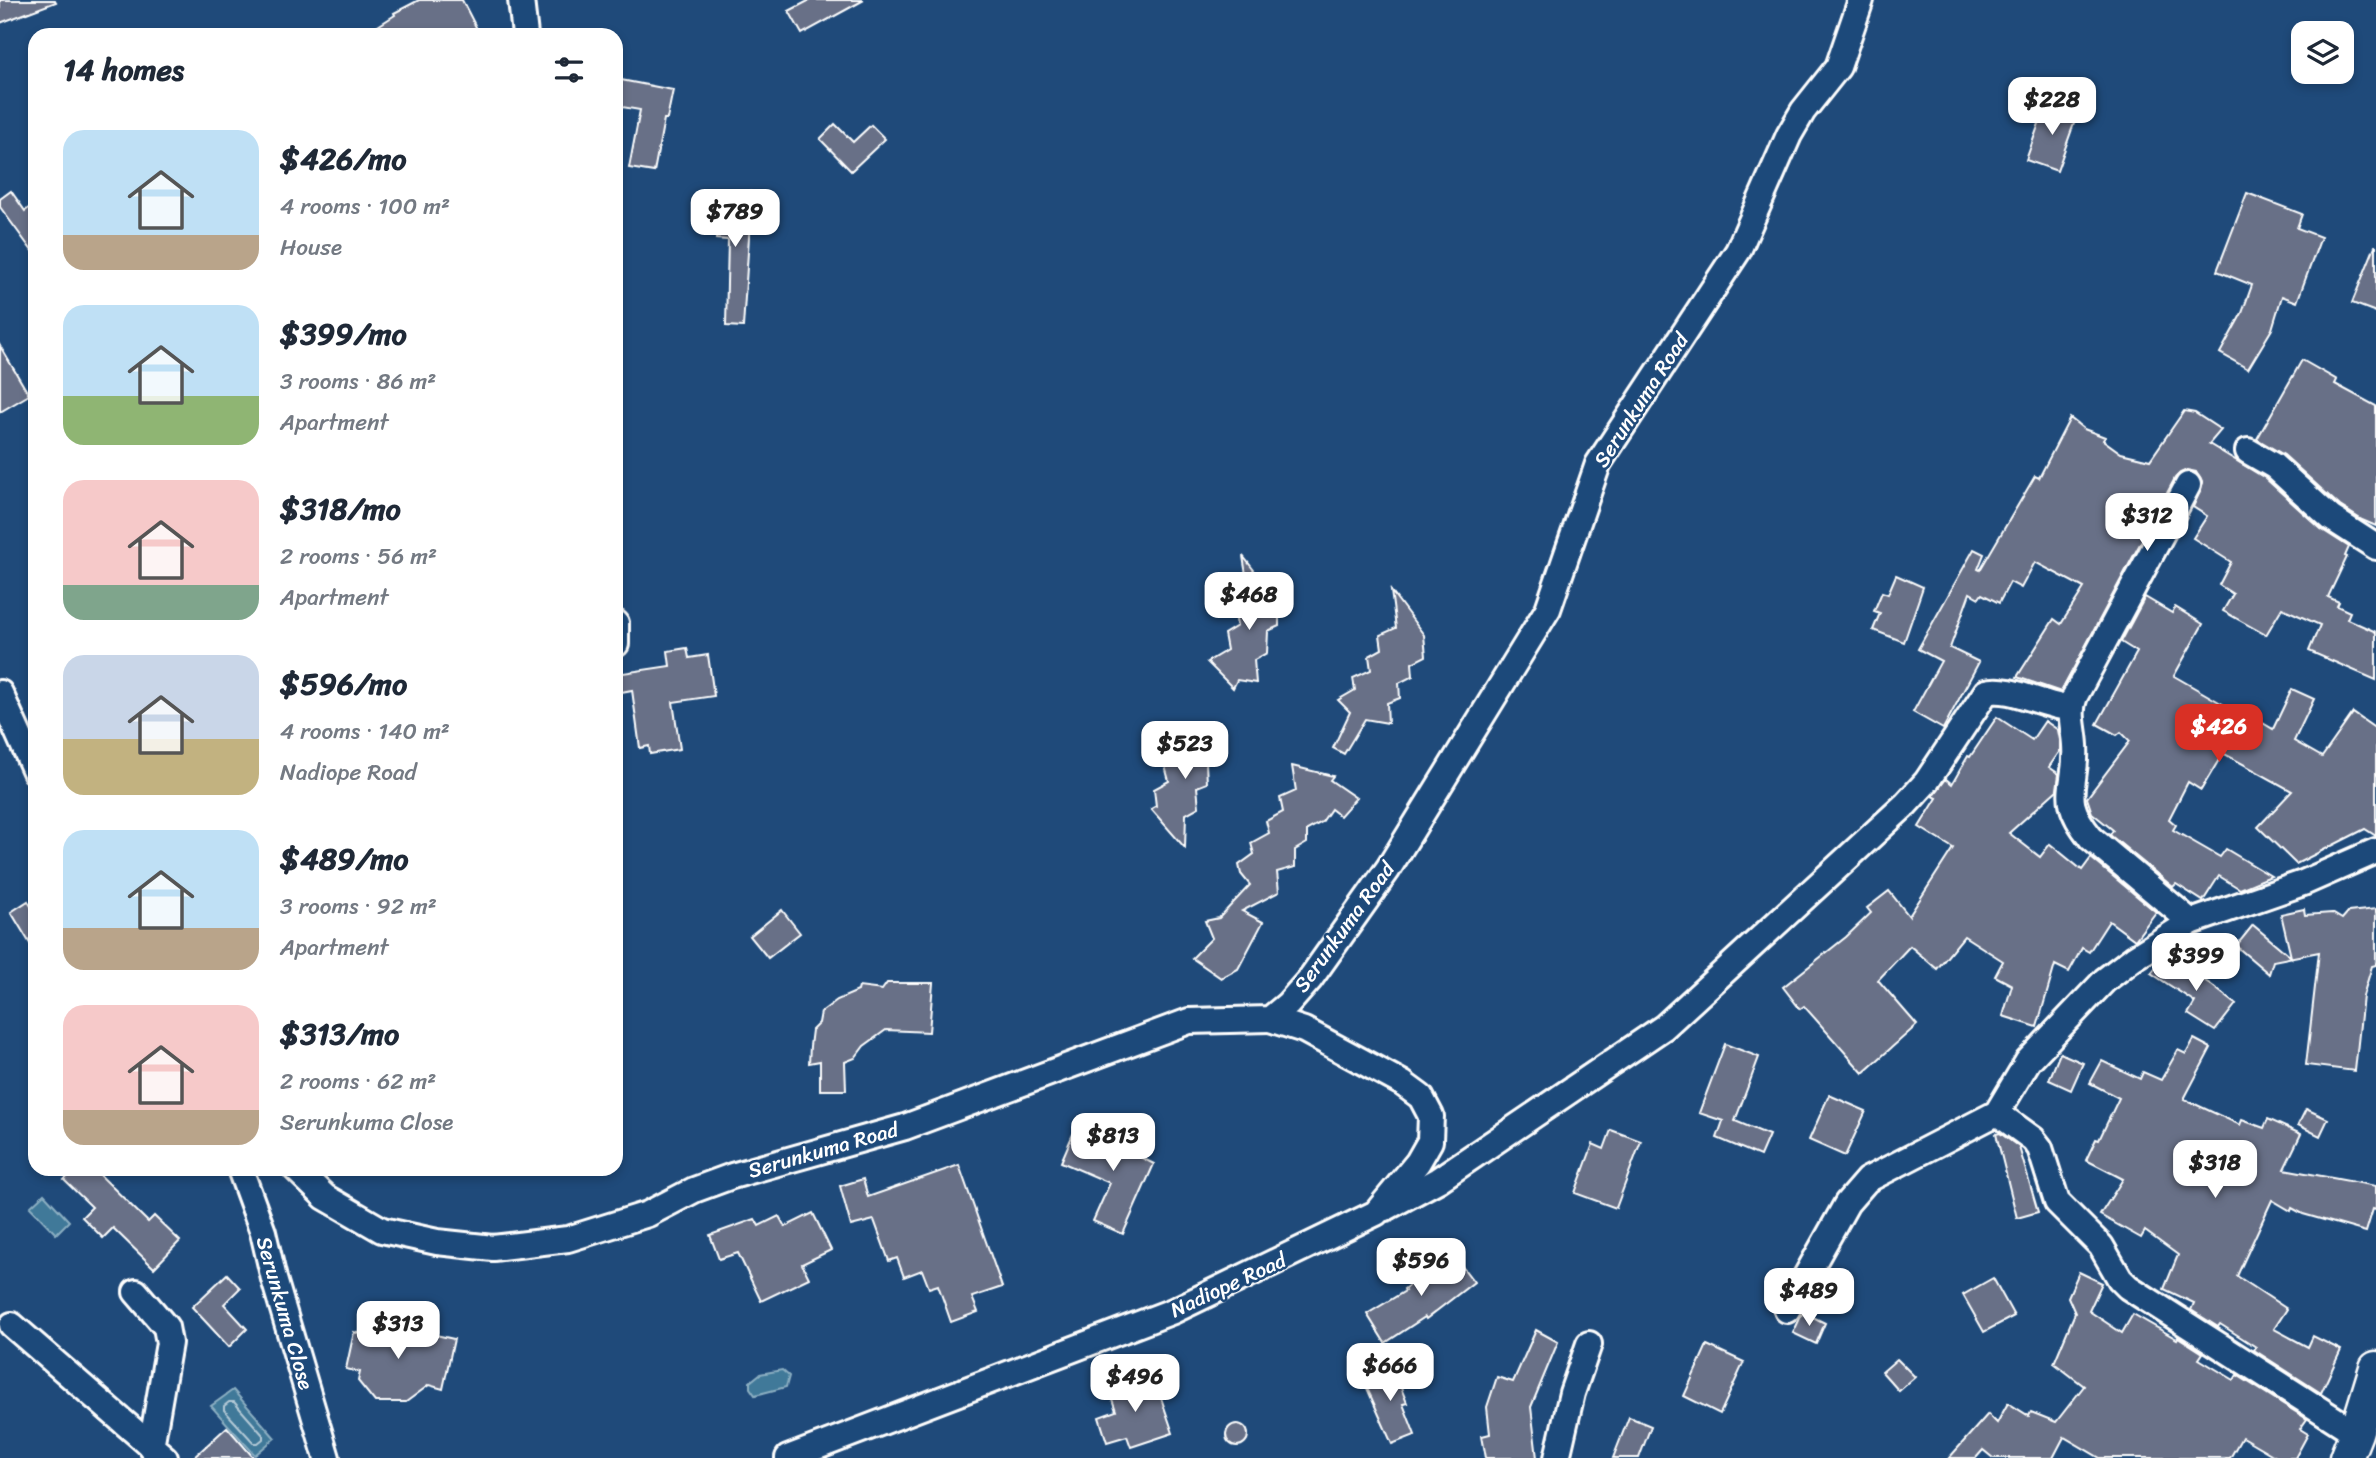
<!DOCTYPE html>
<html lang="en">
<head>
<meta charset="utf-8">
<style>
	:root { --surface:#fff; --page:#f6f6f7; --text:#1f2937; --muted:#747a83; --accent:#d93025 }
	body { margin:0; font-family:Sriracha,sans-serif; background:var(--page); color:var(--text); height:100vh; display:flex; flex-direction:column; font-size:26px; white-space:nowrap }
	* { box-sizing:border-box; margin:0 }
	p { font-size:23px; color:var(--muted) }
	.icon { flex:none; width:38px; height:38px; fill:none; stroke:currentColor; stroke-width:2; stroke-linecap:round; stroke-linejoin:round }
	.map { position:relative; flex:1; overflow:hidden }
	.drawer { position:absolute; left:28px; top:28px; width:595px; height:1148px; display:flex; flex-direction:column; background:var(--surface); border-radius:21px; box-shadow:0 4px 10px #0003 }
	.drawer>* { flex:none }
	.tools { position:absolute; left:2291px; top:21px; display:grid; gap:14px }
	.tools a { display:grid; place-items:center; width:63px; height:63px; border-radius:14px; background:var(--surface); box-shadow:0 4px 10px #0003; font-size:35px }
	.price { position:absolute; translate:-50% -60px; padding:0 16px; border-radius:14px; background:#fff; color:#222; font-size:23px; line-height:46px; filter:drop-shadow(0 2px 4px #0008) }
	.price::after { content:''; position:absolute; left:50%; top:42px; width:21px; height:16px; margin-left:-10px; background:inherit; clip-path:polygon(0 0,100% 0,50% 100%) }
	.price.current { background:var(--accent); color:#fff }
	ul { padding:0; list-style:none }
	li { display:flex; align-items:center; gap:21px; height:175px; padding:0 35px }
	li span { display:grid; place-items:center; flex:none; width:196px; height:140px; border-radius:21px; color:#555 }
	li>.icon { margin-inline-start:auto }
	span .icon { width:84px; height:84px; fill:#fffc; stroke-width:1 }
	li b { font-size:30px }
	h2 { display:flex; justify-content:space-between; align-items:center; height:84px; padding:0 35px; font-size:30px }
	.map>svg:first-child { display:block }
</style>
</head>
<body>
<div class="map">
<svg width="2376" height="1458" viewBox="0 0 2376 1458">
	<rect width="100%" height="100%" fill="#1f4a7a"/>
	<filter id="ink" filterUnits="userSpaceOnUse"><feTurbulence type="fractalNoise" baseFrequency=".0143" numOctaves="2"/><feDisplacementMap in="SourceGraphic" scale="14" xChannelSelector="R" yChannelSelector="G"/><feConvolveMatrix kernelMatrix="1 2 1 2 8 2 1 2 1" color-interpolation-filters="sRGB"/></filter>
	<g filter="url(#ink)">
		<g fill="#407999" stroke="#8cafc2" stroke-width="2">
			<polygon points="44,1194 69,1221 56,1234 30,1207"/>
			<polygon points="782,1370 789,1376 786,1387 755,1395 750,1388 750,1382 760,1374"/>
			<polygon points="233,1390 275,1438 255,1455 211,1406"/>
		</g>
		<g fill="none" stroke-linecap="round" stroke-linejoin="round">
			<polygon stroke="#b3c9d6" stroke-width="2" points="229,1402 234,1402 263,1435 263,1439 258,1443 254,1443 224,1410 224,1406"/>
		</g>
		<g fill="#677087" stroke="#fff" stroke-width="2">
			<polygon points="0,0 55,0 56,2 0,23"/>
			<polygon points="419,0 462,0 477,29 466,35 364,35 395,15 394,13"/>
			<polygon points="810,0 864,0 802,34 789,11"/>
			<polygon points="616,79 673,90 667,119 664,119 654,172 629,168 640,110 616,106"/>
			<polygon points="2046,104 2077,115 2057,171 2026,160"/>
			<polygon points="835,124 853,142 871,125 885,139 851,171 820,139"/>
			<polygon points="719,190 752,192 743,327 726,326 728,240 716,239"/>
			<polygon points="11,191 25,211 35,203 35,255 0,207 0,199"/>
			<polygon points="2247,193 2302,214 2297,228 2321,237 2297,302 2282,296 2272,329 2248,369 2220,353 2242,313 2252,285 2217,271"/>
			<polygon points="2375,246 2376,246 2376,312 2352,303"/>
			<polygon points="0,346 29,395 0,412"/>
			<polygon points="2302,360 2337,380 2335,384 2376,406 2376,526 2362,520 2340,506 2284,455 2257,439"/>
			<polygon points="2184,411 2195,413 2221,430 2209,444 2265,478 2321,529 2349,547 2345,556 2347,557 2328,597 2339,602 2337,606 2350,612 2347,619 2376,632 2376,680 2309,651 2320,625 2282,608 2266,635 2223,611 2233,594 2219,585 2231,562 2193,538 2207,516 2193,507 2203,484 2196,472 2187,470 2180,473 2175,478 2061,692 2017,677 2054,619 2061,624 2084,588 2035,562 2021,588 2010,582 1999,603 1982,594 1979,598 1970,593 1950,648 1979,662 1943,729 1913,712 1941,661 1918,649 1974,549 1984,554 1978,569 1980,570 2035,476 2039,478 2070,418 2084,429 2105,437 2103,440 2121,453 2150,460"/>
			<polygon points="1243,556 1271,592 1279,588 1279,626 1268,631 1267,653 1254,660 1256,683 1237,680 1233,688 1207,662 1227,650 1224,634 1237,626 1234,607 1250,600"/>
			<polygon points="1896,575 1923,587 1904,642 1873,630 1880,613 1874,611 1882,592 1888,594"/>
			<polygon points="1391,591 1424,635 1426,656 1412,663 1413,676 1399,683 1400,698 1387,703 1388,723 1365,719 1344,754 1333,748 1350,712 1338,700 1355,690 1353,678 1371,670 1369,656 1382,649 1380,635 1396,628"/>
			<polygon points="2145,597 2172,613 2175,607 2203,624 2174,676 2254,722 2256,719 2273,729 2292,689 2314,699 2294,741 2322,757 2353,713 2376,729 2376,836 2365,829 2296,864 2258,827 2292,791 2223,753 2201,790 2188,782 2169,819 2176,825 2173,830 2220,857 2226,849 2271,876 2240,889 2219,876 2203,901 2176,884 2173,887 2110,835 2113,830 2092,813 2087,798 2130,741 2121,732 2117,735 2097,724 2137,652 2121,642"/>
			<polygon points="687,648 689,658 708,655 714,696 673,702 680,749 650,754 649,746 640,748 632,690 616,693 616,674 670,666 668,651"/>
			<polygon points="1997,717 2032,740 2045,721 2058,730 2060,740 2060,751 2049,767 2059,774 2057,790 2009,833 2040,857 2050,844 2082,870 2091,858 2156,912 2135,940 2109,921 2089,952 2082,948 2069,972 2055,965 2037,1027 2003,1016 2012,985 1995,976 2003,961 1964,936 1937,969 1910,946 1878,980 1917,1025 1863,1073 1804,1006 1800,1009 1783,987 1846,937 1871,913 1867,908 1889,891 1909,916 1953,848 1919,827 1937,798 1933,796 1946,779 1952,784 1968,756 1970,757"/>
			<polygon points="1199,724 1224,755 1206,763 1207,783 1197,787 1199,807 1186,814 1185,848 1151,809 1156,806 1154,789 1169,781 1165,766 1177,760 1173,733 1193,737"/>
			<polygon points="1292,766 1333,776 1330,780 1356,798 1340,816 1331,809 1322,822 1307,830 1307,843 1295,850 1295,867 1277,872 1279,892 1242,911 1263,922 1238,969 1221,978 1192,958 1212,938 1205,921 1219,918 1250,885 1241,874 1239,865 1254,854 1251,843 1269,833 1266,821 1283,812 1280,798 1296,791"/>
			<polygon points="28,901 35,913 35,952 11,912"/>
			<polygon points="2304,909 2305,915 2332,913 2342,919 2348,912 2376,909 2376,965 2372,966 2363,996 2355,1071 2306,1065 2319,952 2273,961 2269,974 2236,946 2253,925 2291,957 2281,914"/>
			<polygon points="782,910 800,933 768,958 750,936"/>
			<polygon points="2165,956 2210,984 2236,1004 2215,1031 2188,1014 2195,1002 2151,973"/>
			<polygon points="887,983 933,983 929,1032 886,1030 864,1046 855,1058 845,1062 846,1090 820,1090 820,1061 809,1063 810,1046 812,1030 819,1023 821,1012 837,1000 858,991 859,987 882,990"/>
			<polygon points="2194,1039 2211,1048 2184,1099 2240,1125 2242,1120 2264,1128 2268,1119 2301,1134 2284,1169 2376,1186 2376,1210 2373,1209 2366,1232 2303,1214 2292,1208 2291,1211 2272,1200 2237,1276 2287,1309 2274,1329 2308,1347 2313,1336 2341,1350 2321,1393 2254,1350 2256,1347 2220,1324 2218,1327 2191,1310 2194,1303 2164,1289 2178,1255 2145,1231 2141,1238 2100,1215 2123,1179 2086,1160 2096,1139 2099,1140 2119,1098 2090,1083 2102,1061 2140,1079 2143,1072 2161,1080 2178,1050 2186,1054"/>
			<polygon points="1725,1044 1759,1057 1735,1121 1769,1135 1760,1156 1717,1138 1723,1121 1699,1113"/>
			<polygon points="2060,1053 2083,1063 2071,1090 2049,1080"/>
			<polygon points="1829,1095 1866,1111 1845,1156 1809,1140"/>
			<polygon points="2306,1109 2328,1119 2320,1136 2298,1125"/>
			<polygon points="1123,1120 1145,1130 1134,1154 1154,1164 1123,1234 1093,1221 1110,1183 1061,1162 1073,1134 1109,1150"/>
			<polygon points="1611,1130 1641,1141 1616,1208 1575,1193 1593,1144 1604,1149"/>
			<polygon points="2000,1133 2019,1147 2038,1212 2017,1218 1996,1134"/>
			<polygon points="959,1165 1002,1287 972,1297 978,1312 951,1322 938,1285 929,1288 922,1270 904,1277 897,1258 889,1261 874,1220 851,1226 840,1186 863,1179 868,1197"/>
			<polygon points="75,1169 94,1169 148,1222 154,1216 180,1241 154,1268 113,1228 103,1238 82,1217 92,1207 64,1180"/>
			<polygon points="813,1213 831,1250 802,1264 809,1278 761,1301 738,1253 719,1259 710,1235 755,1219 759,1226 779,1216 785,1227"/>
			<polygon points="1451,1252 1474,1282 1426,1319 1425,1317 1385,1343 1367,1314 1405,1291 1404,1289"/>
			<polygon points="2079,1272 2102,1283 2089,1311 2122,1333 2133,1314 2177,1339 2178,1337 2203,1353 2199,1359 2234,1380 2237,1375 2307,1419 2300,1429 2308,1434 2295,1458 2278,1458 2242,1437 2230,1458 2100,1458 2064,1437 2053,1458 1993,1458 1983,1450 1976,1458 1949,1458 1988,1414 1997,1423 2008,1403 2029,1416 2031,1412 2056,1422 2084,1386 2054,1363 2075,1313 2068,1297"/>
			<polygon points="227,1274 240,1288 224,1304 247,1329 229,1347 192,1307"/>
			<polygon points="1993,1278 2014,1316 1984,1332 1963,1295"/>
			<polygon points="1803,1312 1825,1323 1816,1344 1793,1333"/>
			<polygon points="363,1319 454,1339 443,1389 429,1385 406,1402 375,1402 358,1381 360,1372 346,1369 354,1332 360,1334"/>
			<polygon points="1536,1330 1558,1342 1531,1407 1537,1458 1486,1458 1482,1436 1490,1434 1487,1407 1497,1377 1513,1382"/>
			<polygon points="1707,1345 1744,1362 1720,1414 1684,1396"/>
			<polygon points="1897,1359 1915,1377 1899,1391 1882,1372"/>
			<polygon points="1392,1365 1407,1403 1403,1404 1415,1435 1392,1444 1362,1377"/>
			<polygon points="1138,1374 1146,1396 1159,1392 1173,1433 1131,1447 1127,1436 1107,1442 1099,1417 1116,1411 1107,1384"/>
			<polygon points="1629,1417 1651,1426 1639,1458 1613,1458"/>
			<circle cx="1237" cy="1435" r="11"/>
			<polygon points="227,1427 254,1458 193,1458"/>
		</g>
		<g fill="none" stroke-linecap="round" stroke-linejoin="round">
			<defs>
				<g id="minor">
					<polyline points="521,0 525,35"/>
					<polyline points="2248,451 2274,466 2331,518 2376,547"/>
					<path d="M 2188,485 L 2075,696 C 2068,713 2074,727 2075,745 C 2078,789 2057,796 2091,838 L 2191,922"/>
					<polyline points="616,623 616,644"/>
					<polyline points="0,693 35,771"/>
					<polyline points="1997,1113 2033,1139 2040,1148 2057,1202 2101,1246 2120,1279 2128,1287 2356,1433"/>
					<polyline points="240,1169 263,1232 274,1279 327,1458"/>
					<polyline points="296,1169 325,1197 382,1230 437,1242 493,1248 568,1239 648,1214 694,1190 732,1176 905,1127 1189,1021 1270,1019 1288,1004 1310,979 1388,869 1548,609 1598,464 1738,251 1789,135 1803,111 1838,67 1861,0"/>
					<path d="M 1386,1208 L 1438,1180 L 1664,1027 L 1906,804 L 1927,781 L 1986,692 C 2010,685 2044,707 2070,708"/>
					<polyline points="136,1292 166,1327 169,1343 151,1447"/>
					<polyline points="1787,1310 1847,1203 1867,1180 1997,1113 2028,1061 2105,980 2134,958 2191,922 2303,883 2376,851"/>
					<polyline points="12,1325 165,1458"/>
					<polyline points="788,1458 1173,1311 1376,1213 1418,1162 1430,1141 1431,1116 1421,1097 1402,1083 1304,1030 1270,1019"/>
					<polyline points="1557,1458 1572,1393 1589,1344"/>
				</g>
				<polyline id="tertiary" points="2346,1458 2356,1433 2376,1368"/>
			</defs>
			<use href="#minor" stroke="#fff" stroke-width="30"/>
			<use href="#tertiary" stroke="#fff" stroke-width="37"/>
			<use href="#minor" stroke="#1f4a7a" stroke-width="24"/>
			<use href="#tertiary" stroke="#1f4a7a" stroke-width="32"/>
		</g>
	</g>
	<g text-anchor="middle" stroke-width="5" stroke-linejoin="round" paint-order="stroke">
		<g font-size="21" fill="#fff" stroke="#1f4a7a">
			<text transform="translate(1641 400) rotate(-57)" y="7">Serunkuma Road</text>
			<text transform="translate(1344 927) rotate(-54)" y="7">Serunkuma Road</text>
			<text transform="translate(823 1150) rotate(-16)" y="7">Serunkuma Road</text>
			<text transform="translate(1228 1285) rotate(-25)" y="7">Nadiope Road</text>
			<text transform="translate(285 1313) rotate(74)" y="7">Serunkuma Close</text>
		</g>
	</g>
</svg>
<div class="tools">
<a><svg class="icon" aria-label="layers" viewBox="0 0 24 24"><path d="M12 4l9 5-9 5-9-5zM3 14l9 5 9-5"/></svg></a>
</div>
<b class="price" style="left:2052px;top:137px">$228</b>
<b class="price" style="left:735px;top:249px">$789</b>
<b class="price" style="left:2147px;top:553px">$312</b>
<b class="price" style="left:1249px;top:632px">$468</b>
<b class="price current" style="left:2219px;top:764px">$426</b>
<b class="price" style="left:1185px;top:781px">$523</b>
<b class="price" style="left:2196px;top:993px">$399</b>
<b class="price" style="left:1113px;top:1173px">$813</b>
<b class="price" style="left:2215px;top:1200px">$318</b>
<b class="price" style="left:1421px;top:1298px">$596</b>
<b class="price" style="left:1809px;top:1328px">$489</b>
<b class="price" style="left:398px;top:1361px">$313</b>
<b class="price" style="left:1390px;top:1403px">$666</b>
<b class="price" style="left:1135px;top:1414px">$496</b>
<section class="drawer">
<h2>14 homes<svg class="icon" aria-label="filters" viewBox="0 0 24 24"><path d="M4 7h16M4 17h16"/><circle cx="9" cy="7" r="2"/><circle cx="15" cy="17" r="2"/></svg></h2>
<ul>
<li><span style="background:linear-gradient(#bfe0f5 75%,#b9a48a 0)"><svg class="icon" aria-label="home" viewBox="0 0 24 24"><path d="M3 11l9-7 9 7M6 9v11h12V9"/></svg></span><div><b>$426/mo</b><p>4 rooms · 100 m²</p><p>House</p></div></li>
<li><span style="background:linear-gradient(#bfe0f5 65%,#8fb573 0)"><svg class="icon" aria-label="home" viewBox="0 0 24 24"><path d="M3 11l9-7 9 7M6 9v11h12V9"/></svg></span><div><b>$399/mo</b><p>3 rooms · 86 m²</p><p>Apartment</p></div></li>
<li><span style="background:linear-gradient(#f6c9c9 75%,#7fa58c 0)"><svg class="icon" aria-label="home" viewBox="0 0 24 24"><path d="M3 11l9-7 9 7M6 9v11h12V9"/></svg></span><div><b>$318/mo</b><p>2 rooms · 56 m²</p><p>Apartment</p></div></li>
<li><span style="background:linear-gradient(#c9d6e8 60%,#c2b280 0)"><svg class="icon" aria-label="home" viewBox="0 0 24 24"><path d="M3 11l9-7 9 7M6 9v11h12V9"/></svg></span><div><b>$596/mo</b><p>4 rooms · 140 m²</p><p>Nadiope Road</p></div></li>
<li><span style="background:linear-gradient(#bfe0f5 70%,#b9a48a 0)"><svg class="icon" aria-label="home" viewBox="0 0 24 24"><path d="M3 11l9-7 9 7M6 9v11h12V9"/></svg></span><div><b>$489/mo</b><p>3 rooms · 92 m²</p><p>Apartment</p></div></li>
<li><span style="background:linear-gradient(#f6c9c9 75%,#b9a48a 0)"><svg class="icon" aria-label="home" viewBox="0 0 24 24"><path d="M3 11l9-7 9 7M6 9v11h12V9"/></svg></span><div><b>$313/mo</b><p>2 rooms · 62 m²</p><p>Serunkuma Close</p></div></li>
</ul>
</section>
</div>
</body>
</html>
